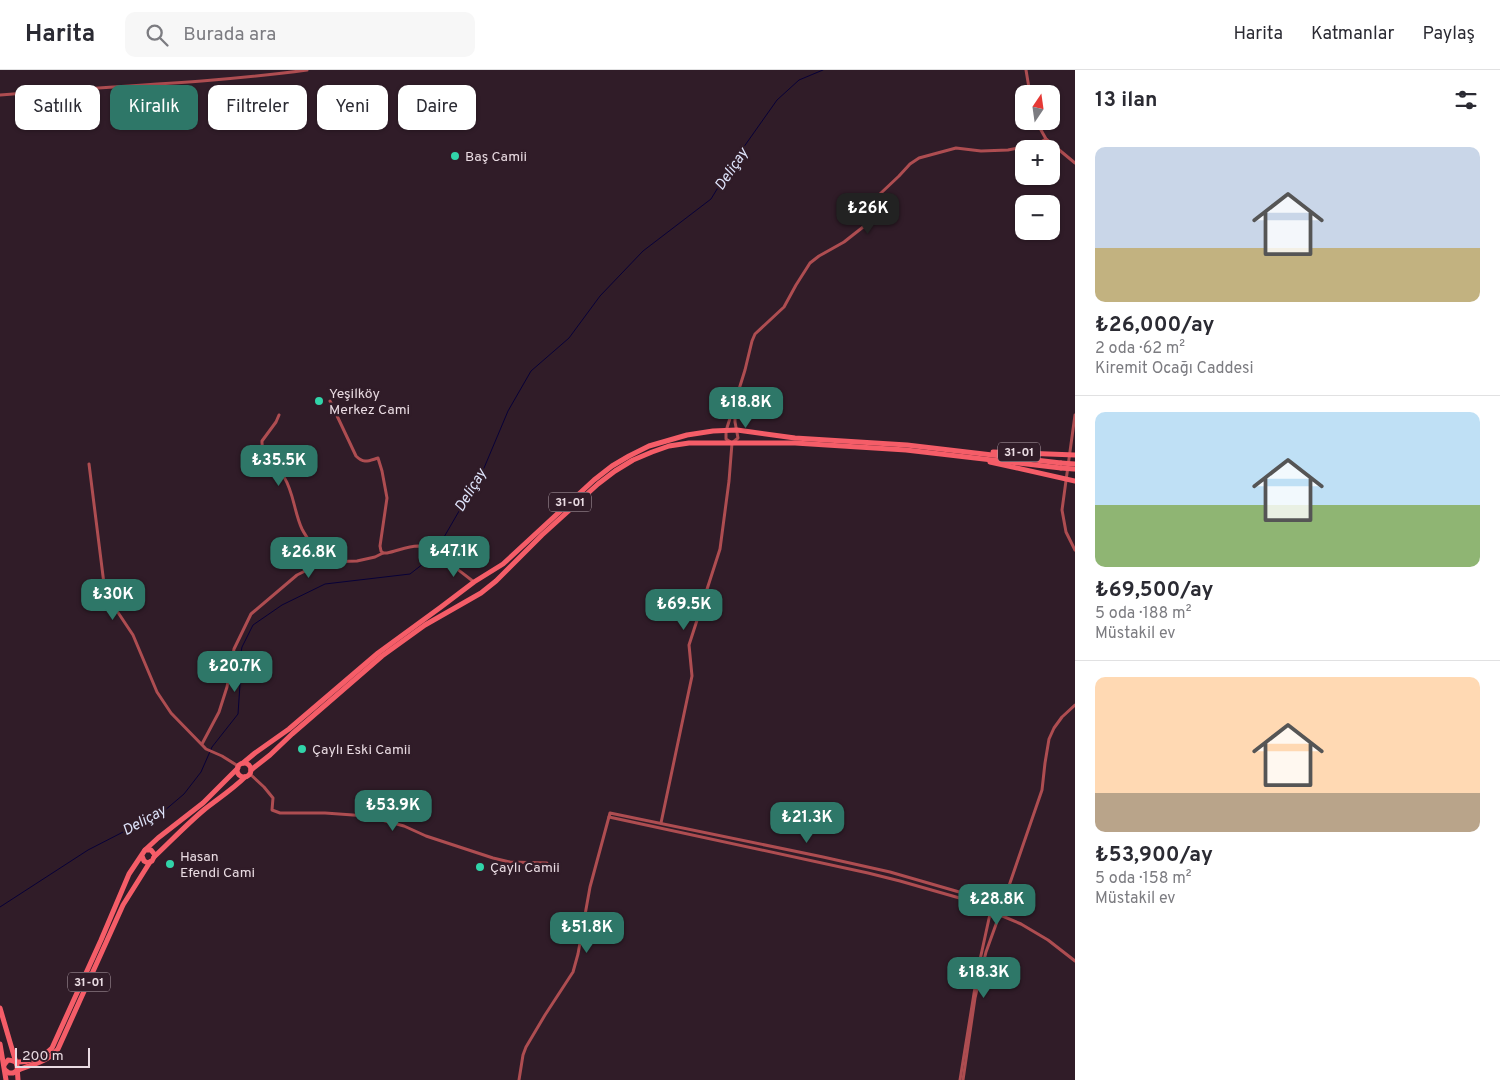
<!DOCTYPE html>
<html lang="tr">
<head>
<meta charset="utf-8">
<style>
	:root { --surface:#fff; --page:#f7f7f7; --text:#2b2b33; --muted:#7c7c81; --line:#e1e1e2; --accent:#2e7768 }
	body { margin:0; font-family:Overpass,sans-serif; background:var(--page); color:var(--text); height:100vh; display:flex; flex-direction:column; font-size:19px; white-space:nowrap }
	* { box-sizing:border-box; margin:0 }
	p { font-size:16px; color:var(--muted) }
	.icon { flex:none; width:28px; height:28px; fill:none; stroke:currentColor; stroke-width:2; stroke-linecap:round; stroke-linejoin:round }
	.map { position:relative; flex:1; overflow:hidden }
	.side { display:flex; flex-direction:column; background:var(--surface); width:425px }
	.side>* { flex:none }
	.top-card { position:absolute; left:15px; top:15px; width:475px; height:45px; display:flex; gap:10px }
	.needle { width:32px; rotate:13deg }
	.controls { position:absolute; left:1015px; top:15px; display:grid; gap:10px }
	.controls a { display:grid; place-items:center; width:45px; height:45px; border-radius:10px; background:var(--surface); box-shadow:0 1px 4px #0004; font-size:25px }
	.scale { position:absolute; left:15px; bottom:12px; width:75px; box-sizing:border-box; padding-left:5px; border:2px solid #e9dbe2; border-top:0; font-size:14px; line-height:18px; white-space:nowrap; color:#e9dbe2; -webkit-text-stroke:4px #301c28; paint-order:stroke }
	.price { position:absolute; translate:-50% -42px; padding:0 11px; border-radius:10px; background:var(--accent); color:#fff; font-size:16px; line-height:32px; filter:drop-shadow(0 1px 2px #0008) }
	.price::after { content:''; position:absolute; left:50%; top:30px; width:15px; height:11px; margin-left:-8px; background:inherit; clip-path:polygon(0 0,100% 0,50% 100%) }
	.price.on { background:#222; color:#fff }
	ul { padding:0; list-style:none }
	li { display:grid; align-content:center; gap:10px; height:265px; padding:0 20px }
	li+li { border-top:1px solid var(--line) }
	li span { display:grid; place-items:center; height:155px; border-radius:10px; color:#555 }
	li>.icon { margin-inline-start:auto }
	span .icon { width:90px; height:90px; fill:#fffc; stroke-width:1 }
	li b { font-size:21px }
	h2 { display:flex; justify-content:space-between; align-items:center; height:60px; padding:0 20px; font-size:21px }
	.chip { padding:0 18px; border-radius:10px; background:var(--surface); box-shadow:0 1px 4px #0004; font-size:18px; line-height:45px }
	.chip.on { background:var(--accent); color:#fff }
	header { display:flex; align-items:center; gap:30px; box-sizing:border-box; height:70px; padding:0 25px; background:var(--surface); border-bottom:1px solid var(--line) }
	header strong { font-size:24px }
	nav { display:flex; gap:28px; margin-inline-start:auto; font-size:18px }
	.search { width:350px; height:45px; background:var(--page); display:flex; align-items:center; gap:12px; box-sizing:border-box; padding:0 18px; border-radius:10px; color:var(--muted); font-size:19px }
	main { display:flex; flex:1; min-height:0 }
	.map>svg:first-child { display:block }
</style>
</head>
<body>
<header>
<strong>Harita</strong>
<div class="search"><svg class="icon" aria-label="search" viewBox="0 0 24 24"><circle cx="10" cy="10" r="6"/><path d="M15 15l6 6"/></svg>Burada ara</div>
<nav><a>Harita</a><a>Katmanlar</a><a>Paylaş</a></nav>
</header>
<main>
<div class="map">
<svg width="1075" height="1010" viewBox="0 0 1075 1010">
	<rect width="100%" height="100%" fill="#301c28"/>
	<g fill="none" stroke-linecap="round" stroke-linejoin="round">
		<polyline stroke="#080138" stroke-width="1" points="0,837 88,780 164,741 184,724 201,702 212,677 238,644 240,614 239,593 242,577 253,555 282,535 325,514 410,504 428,490 440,474 484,398 508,341 531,301 569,268 600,226 643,181 711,129 736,88 777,30 799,10 823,0"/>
		<g stroke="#ae4d51" stroke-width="3">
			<polyline points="1026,0 1030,24"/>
			<path d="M 0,25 C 102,16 205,14 307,0"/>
			<polyline points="1036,51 1046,69 1075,93"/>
			<path d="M 330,331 L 356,386 C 364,394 368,391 378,388 L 382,401 L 387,428 L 380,476 L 381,481 L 383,483 L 387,483 C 397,481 408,476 418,476 C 429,477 464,504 474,512"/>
			<path d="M 279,345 L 276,352 L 262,371 C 261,385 277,396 284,407 C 294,423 294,442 302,459 C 308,471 317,480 323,492"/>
			<polyline points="1075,345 1062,440 1066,462 1075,480"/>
			<polyline points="732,373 726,369 726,361 745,300 752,271 755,264 784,237 796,215 810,193 819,186 844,172 872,150 877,142 878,127 881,123 899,106 910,94 919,88 956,78 981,81 1008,80 1037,74 1046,69"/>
			<polyline points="89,394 104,514 107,526 133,565 157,622 171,643 206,679 222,686 238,696"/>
			<polyline points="202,674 219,642 227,617 234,579 251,544 297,505 323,492 357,491 375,487 383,483"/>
			<polyline points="250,704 264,717 273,728 272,740 280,743 325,743 367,746 404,756 426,766 493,788 510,792 547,793"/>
			<polyline points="609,747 868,803 900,811 991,837"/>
			<polyline points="661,753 692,606 689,575 720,479 729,411 732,373 738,368 735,352 735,339"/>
			<circle cx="995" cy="841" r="6"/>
			<polyline points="996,835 1005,823"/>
			<polyline points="1001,839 1042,720 1045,693 1049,669 1054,658 1062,647 1075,635"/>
			<polyline points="1000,845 1021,854 1048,870 1075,891"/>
			<polyline points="519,1010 523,985 526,977 545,945 573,902 578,884 590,817 610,743 823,787 890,802 980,828 992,836"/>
			<polyline points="960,1010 978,899 990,844"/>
			<polyline points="963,1010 975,928 986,882 999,846"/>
		</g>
		<g stroke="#f55d68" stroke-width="5">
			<polyline points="993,382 1075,385"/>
			<polyline points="990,392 1075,411"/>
			<polyline points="243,693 255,683 289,659 378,583 441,537 474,512 503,494 594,410 612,396 629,386 649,376 687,365 713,361 737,360 795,368 907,375 1061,393"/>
			<circle cx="244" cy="700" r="7"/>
			<polyline points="251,700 270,685 292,664 382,586 425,555 481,523 496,511 542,465 598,414 615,401 633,390 652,382 669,376 689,373 795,373 906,380 1061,398"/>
			<polyline points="145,780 158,768 203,733 238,698"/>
			<path d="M 154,787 C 171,771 187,754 205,739 C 219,728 233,719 245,707"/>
			<polyline points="0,938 17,996 18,1010"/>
			<polyline points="0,974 6,1010"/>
			<path d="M 4,995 L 8,990 C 11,990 13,991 16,992 C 29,993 43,987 52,978 L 101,870 L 129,804 L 145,780 L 151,780 L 155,785 L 152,791 L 148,793 L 144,791 L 142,786"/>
			<path d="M 5,1000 L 9,1003 L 13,1003 C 30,993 45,995 58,979 L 123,835 L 150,792"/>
		</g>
		<g stroke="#f55d68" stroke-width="5">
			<polyline points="1061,393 1075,394"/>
			<polyline points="1061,398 1074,399"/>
		</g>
	</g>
	<g fill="#31d4a9" stroke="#301c28" stroke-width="2">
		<circle cx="455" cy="86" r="5"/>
		<circle cx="319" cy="331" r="5"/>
		<circle cx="302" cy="679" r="5"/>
		<circle cx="170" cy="794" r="5"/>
		<circle cx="480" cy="797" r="5"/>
	</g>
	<g text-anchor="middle" stroke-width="5" stroke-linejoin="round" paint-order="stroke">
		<g fill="#301c28" stroke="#b2a2aa" stroke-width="1">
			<rect x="998" y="372.5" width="42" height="19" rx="4"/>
			<rect x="549" y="422.5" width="42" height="19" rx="4"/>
			<rect x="68" y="902.5" width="42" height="19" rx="4"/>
		</g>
		<g font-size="12" font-weight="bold" fill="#e9dbe2">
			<text x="1019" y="386">31-01</text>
			<text x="570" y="436">31-01</text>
			<text x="89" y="916">31-01</text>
		</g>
		<g font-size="14" fill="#e9dbe2" stroke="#301c28" text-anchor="start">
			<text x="465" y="91">Baş Camii</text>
			<text x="329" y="328">Yeşilköy<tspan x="329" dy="16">Merkez Cami</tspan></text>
			<text x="312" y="684">Çaylı Eski Camii</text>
			<text x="180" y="791">Hasan<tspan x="180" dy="16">Efendi Cami</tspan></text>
			<text x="490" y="802">Çaylı Camii</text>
		</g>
		<g font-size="15" font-style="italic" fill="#dee3fa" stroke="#301c28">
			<text transform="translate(731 99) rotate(-56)" y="5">Deliçay</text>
			<text transform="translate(470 420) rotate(-59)" y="5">Deliçay</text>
			<text transform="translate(144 750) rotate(-29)" y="5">Deliçay</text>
		</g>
	</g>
</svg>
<div class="controls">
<a><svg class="needle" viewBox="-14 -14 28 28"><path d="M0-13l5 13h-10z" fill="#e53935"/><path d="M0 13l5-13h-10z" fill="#7c7c81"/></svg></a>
<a>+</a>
<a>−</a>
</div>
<div class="scale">200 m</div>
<b class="price on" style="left:868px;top:165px">₺26K</b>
<b class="price" style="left:746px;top:359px">₺18.8K</b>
<b class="price" style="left:279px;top:417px">₺35.5K</b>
<b class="price" style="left:454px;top:508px">₺47.1K</b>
<b class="price" style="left:309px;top:509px">₺26.8K</b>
<b class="price" style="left:113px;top:551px">₺30K</b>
<b class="price" style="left:684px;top:561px">₺69.5K</b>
<b class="price" style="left:235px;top:623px">₺20.7K</b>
<b class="price" style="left:393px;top:762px">₺53.9K</b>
<b class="price" style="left:807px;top:774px">₺21.3K</b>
<b class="price" style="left:997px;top:856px">₺28.8K</b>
<b class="price" style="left:587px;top:884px">₺51.8K</b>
<b class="price" style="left:984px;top:929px">₺18.3K</b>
<div class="top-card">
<a class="chip">Satılık</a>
<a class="chip on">Kiralık</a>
<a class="chip">Filtreler</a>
<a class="chip">Yeni</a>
<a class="chip">Daire</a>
</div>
</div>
<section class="side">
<h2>13 ilan<svg class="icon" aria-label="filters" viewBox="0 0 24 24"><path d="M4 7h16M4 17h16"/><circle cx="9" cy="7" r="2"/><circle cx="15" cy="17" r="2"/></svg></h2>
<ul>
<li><span style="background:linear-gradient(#c9d6e8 65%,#c2b280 0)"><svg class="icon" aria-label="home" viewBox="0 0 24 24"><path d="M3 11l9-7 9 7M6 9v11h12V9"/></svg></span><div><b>₺26,000/ay</b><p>2 oda · 62 m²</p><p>Kiremit Ocağı Caddesi</p></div></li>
<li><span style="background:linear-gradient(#bfe0f5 60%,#8fb573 0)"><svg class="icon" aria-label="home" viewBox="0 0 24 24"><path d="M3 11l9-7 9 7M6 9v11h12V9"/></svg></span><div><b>₺69,500/ay</b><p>5 oda · 188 m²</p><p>Müstakil ev</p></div></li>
<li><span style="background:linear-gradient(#ffd9b3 75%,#b9a48a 0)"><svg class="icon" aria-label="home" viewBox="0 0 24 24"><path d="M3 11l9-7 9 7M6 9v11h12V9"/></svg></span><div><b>₺53,900/ay</b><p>5 oda · 158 m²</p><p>Müstakil ev</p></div></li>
</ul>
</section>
</main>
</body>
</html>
